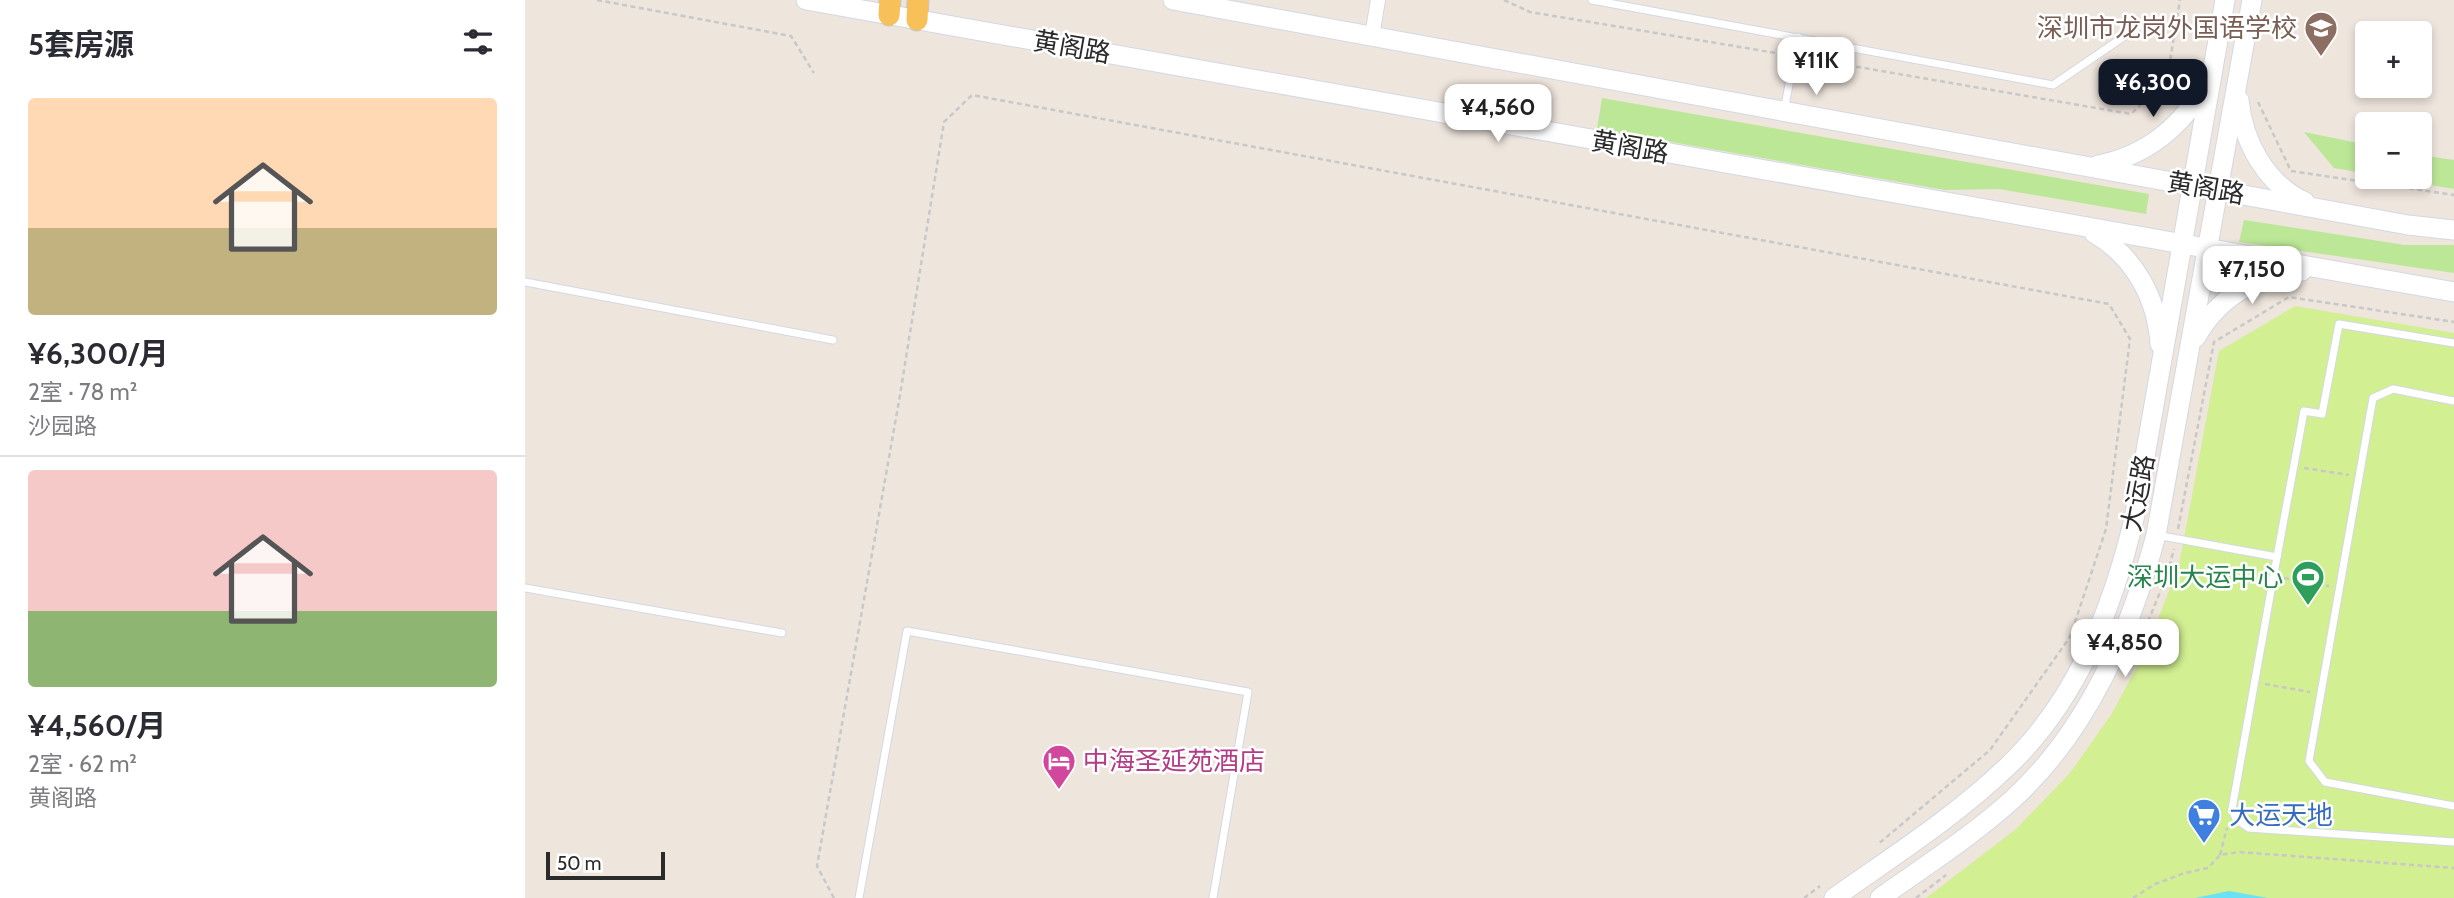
<!DOCTYPE html>
<html lang="zh">
<head>
<meta charset="utf-8">
<style>
	:root { --surface:#fff; --page:#f2f2f3; --text:#2b2b33; --muted:#7c7c81; --line:#e1e1e2; --accent:#111827 }
	body { margin:0; font-family:Cabin,"Noto Sans SC",sans-serif; background:var(--page); color:var(--text); height:100vh; display:flex; flex-direction:column; font-size:26px; white-space:nowrap }
	* { box-sizing:border-box; margin:0 }
	p { font-size:23px; color:var(--muted) }
	.icon { flex:none; width:38px; height:38px; fill:none; stroke:currentColor; stroke-width:2; stroke-linecap:round; stroke-linejoin:round }
	.map { position:relative; flex:1; overflow:hidden }
	.panel { display:flex; flex-direction:column; background:var(--surface); width:525px }
	.panel>* { flex:none }
	.tools { position:absolute; left:1830px; top:21px; display:grid; gap:14px }
	.tools a { display:grid; place-items:center; width:77px; height:77px; border-radius:7px; background:var(--surface); box-shadow:0 4px 10px #0003; font-size:35px }
	.scale { position:absolute; left:21px; bottom:18px; width:119px; box-sizing:border-box; padding-left:7px; border:4px solid #2b2b2b; border-top:0; font-size:19px; line-height:24px; white-space:nowrap; color:#2b2b2b; -webkit-text-stroke:5px #fff; paint-order:stroke }
	.price { position:absolute; translate:-50% -60px; padding:0 16px; border-radius:14px; background:#fff; color:#222; font-size:23px; line-height:46px; filter:drop-shadow(0 2px 4px #0008) }
	.price::after { content:''; position:absolute; left:50%; top:42px; width:21px; height:16px; margin-left:-10px; background:inherit; clip-path:polygon(0 0,100% 0,50% 100%) }
	.price.on { background:var(--accent); color:#fff }
	ul { padding:0; list-style:none }
	li { display:grid; align-content:center; gap:14px; height:371px; padding:0 28px }
	li+li { border-top:2px solid var(--line) }
	li span { display:grid; place-items:center; height:217px; border-radius:7px; color:#555 }
	li>.icon { margin-inline-start:auto }
	span .icon { width:126px; height:126px; fill:#fffc; stroke-width:1 }
	li b { font-size:30px }
	h2 { display:flex; justify-content:space-between; align-items:center; height:84px; padding:0 28px; font-size:30px }
	main { display:flex; flex:1; min-height:0 }
	.map>svg:first-child { display:block }
</style>
</head>
<body>
<main>
<section class="panel">
<h2>5套房源<svg class="icon" aria-label="filters" viewBox="0 0 24 24"><path d="M4 7h16M4 17h16"/><circle cx="9" cy="7" r="2"/><circle cx="15" cy="17" r="2"/></svg></h2>
<ul>
<li><span style="background:linear-gradient(#ffd9b3 60%,#c2b280 0)"><svg class="icon" aria-label="home" viewBox="0 0 24 24"><path d="M3 11l9-7 9 7M6 9v11h12V9"/></svg></span><div><b>¥6,300/月</b><p>2室 · 78 m²</p><p>沙园路</p></div></li>
<li><span style="background:linear-gradient(#f6c9c9 65%,#8fb573 0)"><svg class="icon" aria-label="home" viewBox="0 0 24 24"><path d="M3 11l9-7 9 7M6 9v11h12V9"/></svg></span><div><b>¥4,560/月</b><p>2室 · 62 m²</p><p>黄阁路</p></div></li>
</ul>
</section>
<div class="map">
<svg width="1929" height="898" viewBox="0 0 1929 898">
	<rect width="100%" height="100%" fill="#eee5dd"/>
	<g fill="#bce797">
		<polygon points="1077,98 1624,194 1621,214 1474,189 1420,190 1072,129"/>
		<polygon points="1779,132 1843,145 1843,174 1809,168"/>
		<polygon points="1895,155 1929,160 1929,189 1859,177 1895,177"/>
		<polygon points="1719,220 1880,245 1929,245 1929,273 1714,242"/>
	</g>
	<polygon fill="#d2ef92" points="1770,306 1929,333 1929,898 1401,898 1491,829 1545,773 1586,715 1621,650 1654,565 1694,351"/>
	<polygon fill="#6be1f5" points="1704,891 1743,898 1670,898"/>
	<g fill="none" stroke-linecap="round" stroke-linejoin="round">
		<defs>
			<g id="lane">
				<polyline points="1067,0 1528,85 1613,27"/>
				<polyline points="1259,111 1273,37"/>
				<polyline points="0,282 308,340"/>
				<polyline points="1929,401 1868,389 1848,398 1784,761 1800,782 1929,806"/>
				<polyline points="1631,535 1752,557 1707,809 1711,819 1724,828 1929,842"/>
				<polyline points="1752,557 1779,411 1797,414 1814,324 1929,343"/>
				<polyline points="0,588 257,633"/>
				<polyline points="334,898 382,631 723,692 688,898"/>
			</g>
			<polyline id="street" points="847,36 853,0"/>
			<g id="secondary">
				<polyline points="281,0 1929,292"/>
				<polyline points="648,0 1883,225 1929,230"/>
				<path d="M 1714,100 C 1718,142 1741,184 1780,202"/>
				<path d="M 1573,165 C 1621,156 1658,126 1681,83"/>
				<path d="M 1569,233 C 1609,256 1632,298 1635,344"/>
				<path d="M 1671,337 C 1693,298 1731,274 1777,271"/>
				<path d="M 1309,898 C 1368,856 1430,817 1483,766 C 1552,700 1587,610 1609,519 L 1700,0"/>
				<path d="M 1355,898 C 1400,866 1447,836 1488,799 C 1564,729 1605,632 1631,535 L 1727,0"/>
			</g>
			<g id="primary">
				<polyline points="364,15 365,0"/>
				<polyline points="392,20 393,0"/>
			</g>
		</defs>
		<use href="#lane" stroke="#d2d8e5" stroke-width="9"/>
		<use href="#street" stroke="#d2d8e5" stroke-width="16"/>
		<use href="#secondary" stroke="#d2d8e5" stroke-width="21"/>
		<use href="#primary" stroke="#c8c8c8" stroke-width="23"/>
		<g stroke="#c8c8c8" stroke-width="2.5" stroke-dasharray="5 3.5" stroke-linecap="butt">
			<polyline points="72,0 266,36 289,73"/>
			<polyline points="979,0 1005,12 1257,54"/>
			<polyline points="1281,58 1606,114 1642,79 1655,0"/>
			<polyline points="1733,102 1766,171 1929,195"/>
			<polyline points="1779,468 1824,475"/>
			<polyline points="1653,529 1689,342 1764,297 1929,322"/>
			<polyline points="1759,578 1804,586"/>
			<polyline points="1607,661 1642,575 1649,549"/>
			<polyline points="1740,684 1785,692"/>
			<polyline points="1695,855 1702,828"/>
			<polyline points="309,898 292,866 375,395 419,122 447,95 1584,304 1605,339 1581,529 1545,637 1465,750 1352,845"/>
			<polyline points="1279,898 1295,886"/>
			<polyline points="1391,898 1421,875"/>
			<polyline points="1608,898 1630,884 1660,873 1683,868 1695,855 1714,852 1929,868"/>
		</g>
		<use href="#lane" stroke="#fff" stroke-width="7"/>
		<use href="#street" stroke="#fff" stroke-width="14"/>
		<use href="#secondary" stroke="#fff" stroke-width="19"/>
		<use href="#primary" stroke="#f8c058" stroke-width="21"/>
	</g>
	<defs>
		<symbol id="school-pin" viewBox="-11 -11 22 30"><path d="M0 17L-7.5 6A9.5 9.5 0 1 1 7.5 6Z" fill="#8d6e63" stroke="#fff"/><path d="M0-5L7-2L0 1L-7-2ZM-4 1L0 2.5L4 1V4Q0 6-4 4Z" fill="#fff"/></symbol>
		<symbol id="stadium-pin" viewBox="-11 -11 22 30"><path d="M0 17L-7.5 6A9.5 9.5 0 1 1 7.5 6Z" fill="#2e9e5b" stroke="#fff"/><path d="M0-5a6.5 5 0 1 0 0 10a6.5 5 0 1 0 0-10ZM-3.5-1.8h7v3.6h-7Z" fill="#fff"/></symbol>
		<symbol id="hotel-pin" viewBox="-11 -11 22 30"><path d="M0 17L-7.5 6A9.5 9.5 0 1 1 7.5 6Z" fill="#d1479c" stroke="#fff"/><path d="M-6-4.5h1.5V1H6V5H4.5V3h-9V5H-6ZM-4 0a1.8 1.8 0 1 1 3.6 0ZM.5 0V-2.5h3Q6-2.5 6 0Z" fill="#fff"/></symbol>
		<symbol id="supermarket-pin" viewBox="-11 -11 22 30"><path d="M0 17L-7.5 6A9.5 9.5 0 1 1 7.5 6Z" fill="#3f7fe0" stroke="#fff"/><path d="M-6-5.5h2.5l.6 2H6L4.5 2H-2.5L-4.4-4H-6ZM-1.5 3.2a1.3 1.3 0 1 0 .1 0ZM3 3.2a1.3 1.3 0 1 0 .1 0Z" fill="#fff"/></symbol>
	</defs>
	<g fill-rule="evenodd">
		<use href="#school-pin" x="1777" y="9" width="38" height="52"/>
		<use href="#stadium-pin" x="1764" y="558" width="38" height="52"/>
		<use href="#hotel-pin" x="515" y="742" width="38" height="52"/>
		<use href="#supermarket-pin" x="1660" y="796" width="38" height="52"/>
	</g>
	<g text-anchor="middle" stroke-width="5" stroke-linejoin="round" paint-order="stroke">
		<g font-size="26" fill="#785e54" stroke="#fff" text-anchor="end">
			<text x="1772" y="37">深圳市龙岗外国语学校</text>
		</g>
		<g font-size="26" fill="#2b2b2b" stroke="#fff">
			<text transform="translate(547 47) rotate(10)" y="9">黄阁路</text>
			<text transform="translate(1105 147) rotate(10)" y="9">黄阁路</text>
			<text transform="translate(1681 188) rotate(10)" y="9">黄阁路</text>
			<text transform="translate(1613 493) rotate(-79)" y="9">大运路</text>
		</g>
		<g font-size="26" fill="#27864d" stroke="#fff" text-anchor="end">
			<text x="1758" y="586">深圳大运中心</text>
		</g>
		<g font-size="26" fill="#b23c85" stroke="#fff" text-anchor="start">
			<text x="558" y="770">中海圣延苑酒店</text>
		</g>
		<g font-size="26" fill="#366cbe" stroke="#fff" text-anchor="start">
			<text x="1704" y="824">大运天地</text>
		</g>
	</g>
</svg>
<div class="tools">
<a>+</a>
<a>−</a>
</div>
<div class="scale">50 m</div>
<b class="price" style="left:1291px;top:97px">¥11K</b>
<b class="price on" style="left:1628px;top:119px">¥6,300</b>
<b class="price" style="left:973px;top:144px">¥4,560</b>
<b class="price" style="left:1727px;top:306px">¥7,150</b>
<b class="price" style="left:1600px;top:679px">¥4,850</b>
</div>
</main>
</body>
</html>
